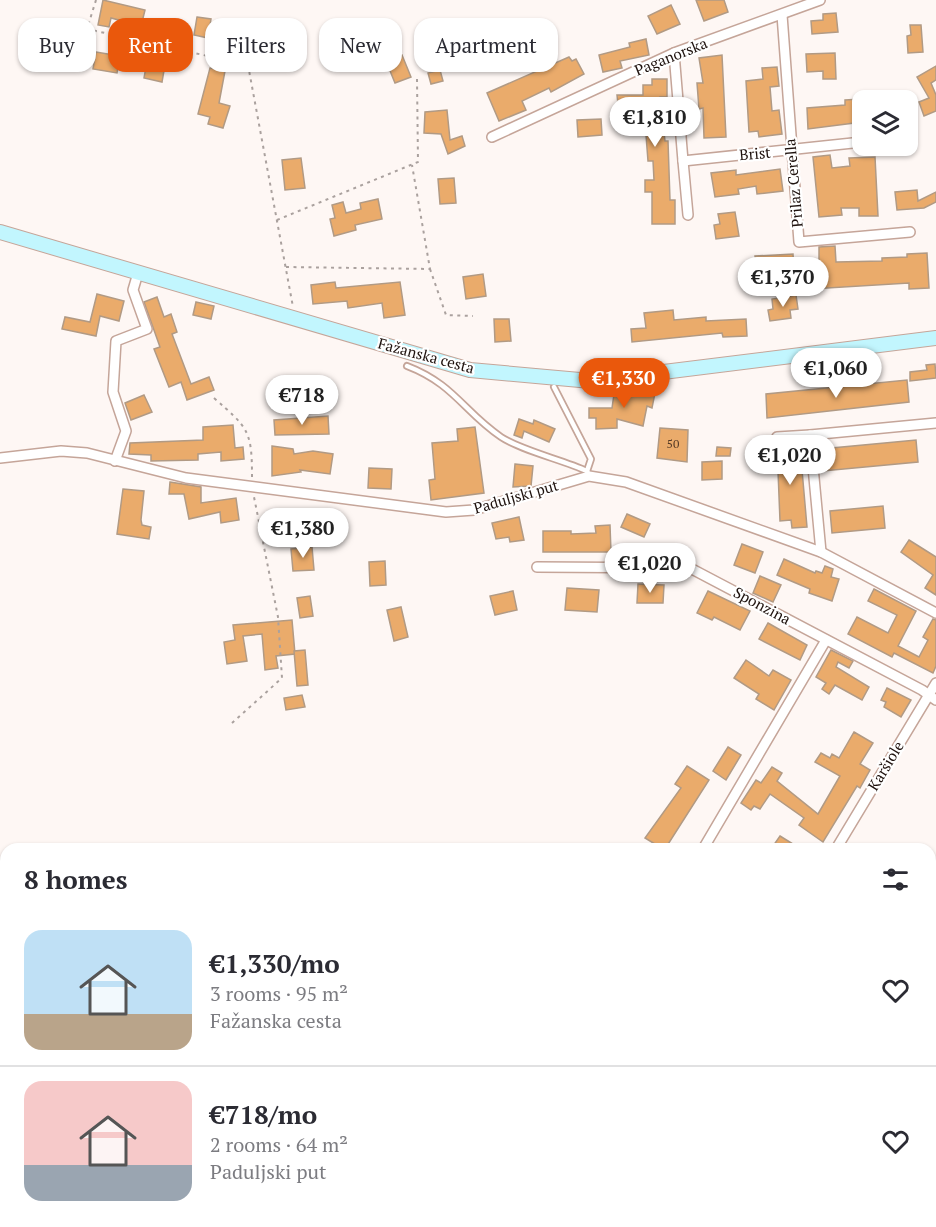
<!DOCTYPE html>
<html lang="en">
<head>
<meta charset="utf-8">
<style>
	:root { --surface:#fff; --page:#f2f2f3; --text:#2b2b33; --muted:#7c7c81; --line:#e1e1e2; --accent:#ea580c }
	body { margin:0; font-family:"PT Serif",serif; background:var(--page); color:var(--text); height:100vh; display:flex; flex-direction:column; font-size:22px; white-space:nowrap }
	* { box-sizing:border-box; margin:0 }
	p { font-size:20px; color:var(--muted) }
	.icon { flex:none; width:33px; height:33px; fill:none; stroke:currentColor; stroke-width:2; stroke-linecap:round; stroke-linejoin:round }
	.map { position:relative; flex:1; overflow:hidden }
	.sheet { position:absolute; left:0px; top:843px; width:936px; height:384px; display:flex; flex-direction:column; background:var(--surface); border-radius:18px 18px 0 0; box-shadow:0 2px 4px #0004 }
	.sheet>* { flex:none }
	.top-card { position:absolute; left:18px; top:18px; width:600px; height:54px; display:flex; gap:12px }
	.fabs { position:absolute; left:852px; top:90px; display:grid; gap:12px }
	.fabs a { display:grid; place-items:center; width:66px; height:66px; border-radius:12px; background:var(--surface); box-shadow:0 2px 4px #0004; font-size:30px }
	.price { position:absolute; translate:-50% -51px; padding:0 14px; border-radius:21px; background:#fff; color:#222; font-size:20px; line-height:39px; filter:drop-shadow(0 2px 3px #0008) }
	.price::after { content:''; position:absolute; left:50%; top:36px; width:18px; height:14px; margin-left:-9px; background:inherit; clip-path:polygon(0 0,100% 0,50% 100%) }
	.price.active { background:var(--accent); color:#fff }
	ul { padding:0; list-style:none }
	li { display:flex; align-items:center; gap:18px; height:150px; padding:0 24px }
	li+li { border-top:2px solid var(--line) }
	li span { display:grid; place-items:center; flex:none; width:168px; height:120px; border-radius:18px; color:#555 }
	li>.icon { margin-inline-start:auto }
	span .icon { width:72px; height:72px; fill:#fffc; stroke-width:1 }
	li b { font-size:26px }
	h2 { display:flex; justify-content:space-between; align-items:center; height:72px; padding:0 24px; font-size:26px }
	.pill { padding:0 21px; border-radius:18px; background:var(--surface); box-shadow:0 2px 4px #0004; font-size:21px; line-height:54px }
	.pill.active { background:var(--accent); color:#fff }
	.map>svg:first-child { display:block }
</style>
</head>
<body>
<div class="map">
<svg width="936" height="1227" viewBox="0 0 936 1227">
	<rect width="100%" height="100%" fill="#fef7f4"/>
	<g fill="#8dcf91">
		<polygon points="936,973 936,1047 930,1046 930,975"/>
		<polygon points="0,1214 6,1214 6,1221 350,1221 352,1227 0,1227"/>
		<polygon points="566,1221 857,1221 856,1227 567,1227"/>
	</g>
	<g fill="#eaab6b" stroke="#b19a84" stroke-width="1.5">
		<polygon points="103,0 145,10 141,26 111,18 109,27 98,25"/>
		<polygon points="696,0 724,0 728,12 704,21"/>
		<polygon points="671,5 680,24 657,34 648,16"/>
		<polygon points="836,13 838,32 812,34 811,21 823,20 823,14"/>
		<polygon points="197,17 211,19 208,38 194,35"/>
		<polygon points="910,25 921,25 923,52 908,53 907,36 911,35"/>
		<polygon points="236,27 242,51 226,55 220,32"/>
		<polygon points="646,39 649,55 620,61 622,68 603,72 599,55 630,47 629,43"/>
		<polygon points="96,52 120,56 117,73 93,69"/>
		<polygon points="835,53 836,79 823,79 823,71 807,72 806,54"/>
		<polygon points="402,55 411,77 395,83 386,61"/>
		<polygon points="722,55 726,137 704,138 703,108 699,109 697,83 703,83 699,58"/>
		<polygon points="148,56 166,59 162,82 144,78"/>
		<polygon points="569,57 572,61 576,59 584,74 551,92 549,88 522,101 526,110 499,121 487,93"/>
		<polygon points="936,66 936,80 931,83 936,95 936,111 924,116 919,102 929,98 917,77"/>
		<polygon points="777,67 779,86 770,87 772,111 779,110 782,134 759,137 758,131 749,132 746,81 763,79 762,68"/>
		<polygon points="210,68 225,71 219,103 230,106 223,128 208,124 210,117 198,114"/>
		<polygon points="440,70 443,81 431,84 428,73"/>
		<polygon points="652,79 667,79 667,97 660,97 665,141 668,141 670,200 675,200 675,224 652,224 652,192 645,192 645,180 654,180 653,161 648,161 645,122 638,123 636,104 618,104 617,95 643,95 643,85 652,85"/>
		<polygon points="862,99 862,122 808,129 807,108 845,105 845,100"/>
		<polygon points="447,110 450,140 462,136 465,146 448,154 441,134 424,133 425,112"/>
		<polygon points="601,119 602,135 578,137 577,120"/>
		<polygon points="830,155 832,168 850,166 849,158 875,157 878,216 859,216 859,208 841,208 842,215 819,217 813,157"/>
		<polygon points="301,158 305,188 285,190 282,160"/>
		<polygon points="780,169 783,191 757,194 756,186 738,189 739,194 715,197 711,173 736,170 736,175"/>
		<polygon points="454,178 456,203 440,204 438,179"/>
		<polygon points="917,190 918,201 936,192 936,202 924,208 897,210 895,192"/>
		<polygon points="378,199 382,219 355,225 356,230 334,236 330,219 335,218 332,205 343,202 346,213 361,209 360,203"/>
		<polygon points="735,212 739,236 716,239 714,225 720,224 718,214"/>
		<polygon points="835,246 836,262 882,261 882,258 907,257 907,254 927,253 929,288 909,289 909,283 811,289 810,261 819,261 819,247"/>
		<polygon points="793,254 794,273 757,275 755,256"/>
		<polygon points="483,274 486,296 466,299 463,277"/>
		<polygon points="335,282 336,288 400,282 405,315 384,318 382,303 348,308 347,301 313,304 311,285"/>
		<polygon points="97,294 124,301 119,321 100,316 96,336 62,329 65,317 90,322"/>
		<polygon points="796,295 798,309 790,310 791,318 770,321 768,310 773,309 772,299"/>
		<polygon points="157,297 164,317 171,314 177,332 172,334 191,384 209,377 214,390 187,400 181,382 169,387 154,349 160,347 144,302"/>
		<polygon points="196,302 214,306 211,319 193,315"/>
		<polygon points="673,310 674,320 706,317 706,321 746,319 747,336 723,337 722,333 632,342 631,329 646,328 644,313"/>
		<polygon points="494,319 509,319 511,341 495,342"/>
		<polygon points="935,364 936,378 910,381 910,372 927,370 926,365"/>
		<polygon points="907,380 909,402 767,418 766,394"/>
		<polygon points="615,387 630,387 630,390 655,393 652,408 647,406 643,426 617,419 617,428 596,429 596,418 589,418 589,408 612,408"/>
		<polygon points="144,395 152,412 131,420 125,403"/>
		<polygon points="328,416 329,434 275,435 274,420"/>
		<polygon points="519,419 533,424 534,420 555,429 549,442 524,431 522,438 514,435"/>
		<polygon points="233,425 235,448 243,447 244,459 221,461 221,452 198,454 198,460 151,461 151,455 129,454 130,443 203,440 203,427"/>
		<polygon points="475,427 484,493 431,500 429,480 435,479 432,443 458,441 457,429"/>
		<polygon points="660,428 688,430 687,462 657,458"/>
		<polygon points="916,440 918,462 823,471 821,449"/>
		<polygon points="272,446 293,449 294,454 313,451 333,454 330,474 300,470 301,472 272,476"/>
		<polygon points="717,447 731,448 730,456 716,456"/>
		<polygon points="800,447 807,527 792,528 791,520 780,521 778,471 771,471 770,455 776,454 776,449"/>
		<polygon points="722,461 722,479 702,480 702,462"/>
		<polygon points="515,464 533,466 531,486 513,487"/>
		<polygon points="369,468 392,469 391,489 368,488"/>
		<polygon points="170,482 201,487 201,503 236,498 239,520 221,523 220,512 189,519 184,494 169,494"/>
		<polygon points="123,489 144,491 141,520 142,525 151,527 149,539 117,534"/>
		<polygon points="883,506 885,528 832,533 830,511"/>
		<polygon points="627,514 650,524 644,537 621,527"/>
		<polygon points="519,517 524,540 510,542 509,537 496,539 492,523"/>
		<polygon points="610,525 611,552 543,552 543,531 571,531 571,534 596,533 595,526"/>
		<polygon points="909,540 936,557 936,595 925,588 933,575 901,552"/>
		<polygon points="742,544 763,552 755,573 734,565"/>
		<polygon points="312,547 314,570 293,571 291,549"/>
		<polygon points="784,559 815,573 816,571 822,573 825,566 833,569 831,577 839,579 832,601 809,593 810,589 777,575"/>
		<polygon points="385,561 386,585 370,586 369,562"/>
		<polygon points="760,576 781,585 773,602 753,593"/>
		<polygon points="638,584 664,585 663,603 637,603"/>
		<polygon points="567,588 599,590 597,612 565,610"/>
		<polygon points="874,589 916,611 898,646 919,657 928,640 923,637 933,619 936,620 936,666 933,673 894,653 892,657 848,634 857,617 888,633 897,615 868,601"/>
		<polygon points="513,591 517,610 495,615 490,596"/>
		<polygon points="708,591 750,611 740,630 714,617 712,620 697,613"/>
		<polygon points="310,596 313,616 300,618 297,598"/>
		<polygon points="401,607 408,637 394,641 387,610"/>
		<polygon points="292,620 295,654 276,656 278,668 265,670 262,634 243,636 247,661 227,664 224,642 235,640 233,625"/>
		<polygon points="768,623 807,645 800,660 759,639"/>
		<polygon points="305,650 308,685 297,686 294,651"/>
		<polygon points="831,650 853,661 849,668 838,662 836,667 869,687 862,700 835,685 829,694 822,689 826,683 816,677"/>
		<polygon points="746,660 769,676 773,670 791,680 774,710 756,699 759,694 734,678"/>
		<polygon points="887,688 911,700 901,717 884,707 886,702 881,700"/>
		<polygon points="302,695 305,707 286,710 284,698"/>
		<polygon points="854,732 873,743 860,764 870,770 860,788 857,786 823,842 799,825 804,818 770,794 760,809 754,806 751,810 741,803 756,780 761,783 772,767 782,773 777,781 818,814 840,776 815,762 821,753 830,758 832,754 839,758"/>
		<polygon points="728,747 741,755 726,780 713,771"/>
		<polygon points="687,766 709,780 665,849 663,849 645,838 681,788 675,784"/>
		<polygon points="780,836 801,849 771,849"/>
	</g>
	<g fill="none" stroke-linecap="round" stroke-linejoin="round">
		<defs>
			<g id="lane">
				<path d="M 407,366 C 454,384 464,412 501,437 C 520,450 563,460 587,471 L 589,476"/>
				<polyline points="554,387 591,459 587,471"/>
			</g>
			<g id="street">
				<polyline points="782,15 799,242 910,232"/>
				<polyline points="674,53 683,161 862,142"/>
				<polyline points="492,137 674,53 820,0"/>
				<polyline points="683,161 688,215"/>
				<polyline points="810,435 936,423"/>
				<polyline points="777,437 810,435 821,552"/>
				<polyline points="0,458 61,451 87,453 186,478 446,512 474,510 589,476 626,482 821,552 936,613"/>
				<polyline points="115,461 126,431 113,392 116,341 147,329 133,290 138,273"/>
				<polyline points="537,567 690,568 922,690 936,700"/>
				<polyline points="703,849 826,640"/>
				<polyline points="836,849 936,683"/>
			</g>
			<polyline id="secondary" points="0,232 470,370 591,381 936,338"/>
		</defs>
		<use href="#lane" stroke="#c5a599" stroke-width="8"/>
		<use href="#street" stroke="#c5a599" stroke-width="12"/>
		<use href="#secondary" stroke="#c5a599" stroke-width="16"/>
		<g stroke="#aaa19e" stroke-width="2" stroke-dasharray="3 4.5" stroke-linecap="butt">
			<polyline points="96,0 87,29 248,65 293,307"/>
			<polyline points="277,220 418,162 417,79"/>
			<polyline points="286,267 430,269 412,165"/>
			<polyline points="430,269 446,315 473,316"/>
			<path d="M 214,398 C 248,428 252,430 252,477"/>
			<polyline points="232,723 282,678 278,617 254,497"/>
			<polyline points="603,1221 605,1227"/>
			<polyline points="755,1221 757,1227"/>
			<polyline points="273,1227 286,1221"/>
		</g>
		<use href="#lane" stroke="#fff" stroke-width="4.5"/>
		<use href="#street" stroke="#fff" stroke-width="9"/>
		<use href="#secondary" stroke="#c2f6fe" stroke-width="14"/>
	</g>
	<g text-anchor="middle" stroke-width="4.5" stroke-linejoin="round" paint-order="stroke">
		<g font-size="12" fill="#513825">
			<text x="673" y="448">50</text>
		</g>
		<g font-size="15" fill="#1e120e" stroke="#fff">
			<text transform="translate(671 57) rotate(-22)" y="5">Paganorska</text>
			<text transform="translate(755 154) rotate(-5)" y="5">Brist</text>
			<text transform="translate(794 183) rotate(-95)" y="5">Prilaz Cerella</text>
			<text transform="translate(426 356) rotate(15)" y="5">Fažanska cesta</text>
			<text transform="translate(516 497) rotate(-16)" y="5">Paduljski put</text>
			<text transform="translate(762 606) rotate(28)" y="5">Sponzina</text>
			<text transform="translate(886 766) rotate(-59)" y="5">Karšiole</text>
		</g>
	</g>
</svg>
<div class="fabs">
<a><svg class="icon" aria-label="layers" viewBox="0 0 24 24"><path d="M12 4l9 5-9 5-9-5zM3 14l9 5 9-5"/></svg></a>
</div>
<b class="price" style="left:655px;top:148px">€1,810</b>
<b class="price" style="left:783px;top:308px">€1,370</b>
<b class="price" style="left:836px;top:399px">€1,060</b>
<b class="price active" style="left:624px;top:409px">€1,330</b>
<b class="price" style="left:302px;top:426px">€718</b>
<b class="price" style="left:790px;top:486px">€1,020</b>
<b class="price" style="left:303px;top:559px">€1,380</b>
<b class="price" style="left:650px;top:594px">€1,020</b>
<div class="top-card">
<a class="pill">Buy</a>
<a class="pill active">Rent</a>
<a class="pill">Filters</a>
<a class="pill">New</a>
<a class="pill">Apartment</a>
</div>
<section class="sheet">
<h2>8 homes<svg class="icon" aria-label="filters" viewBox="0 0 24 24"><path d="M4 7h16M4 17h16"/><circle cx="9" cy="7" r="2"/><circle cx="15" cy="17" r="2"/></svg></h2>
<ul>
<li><span style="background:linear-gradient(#bfe0f5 70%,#b9a48a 0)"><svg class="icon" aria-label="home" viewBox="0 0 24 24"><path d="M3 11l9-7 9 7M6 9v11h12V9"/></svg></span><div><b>€1,330/mo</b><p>3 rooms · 95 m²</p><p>Fažanska cesta</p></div><svg class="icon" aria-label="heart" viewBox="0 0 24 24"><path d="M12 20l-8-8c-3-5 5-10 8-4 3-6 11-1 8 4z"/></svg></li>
<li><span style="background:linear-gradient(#f6c9c9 70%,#9aa5b1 0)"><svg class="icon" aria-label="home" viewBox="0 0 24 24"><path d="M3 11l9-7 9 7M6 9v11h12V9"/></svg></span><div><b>€718/mo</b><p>2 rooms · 64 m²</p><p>Paduljski put</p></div><svg class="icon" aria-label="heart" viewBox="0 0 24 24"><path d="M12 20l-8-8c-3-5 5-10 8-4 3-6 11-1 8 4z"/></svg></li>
</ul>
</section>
</div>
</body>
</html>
